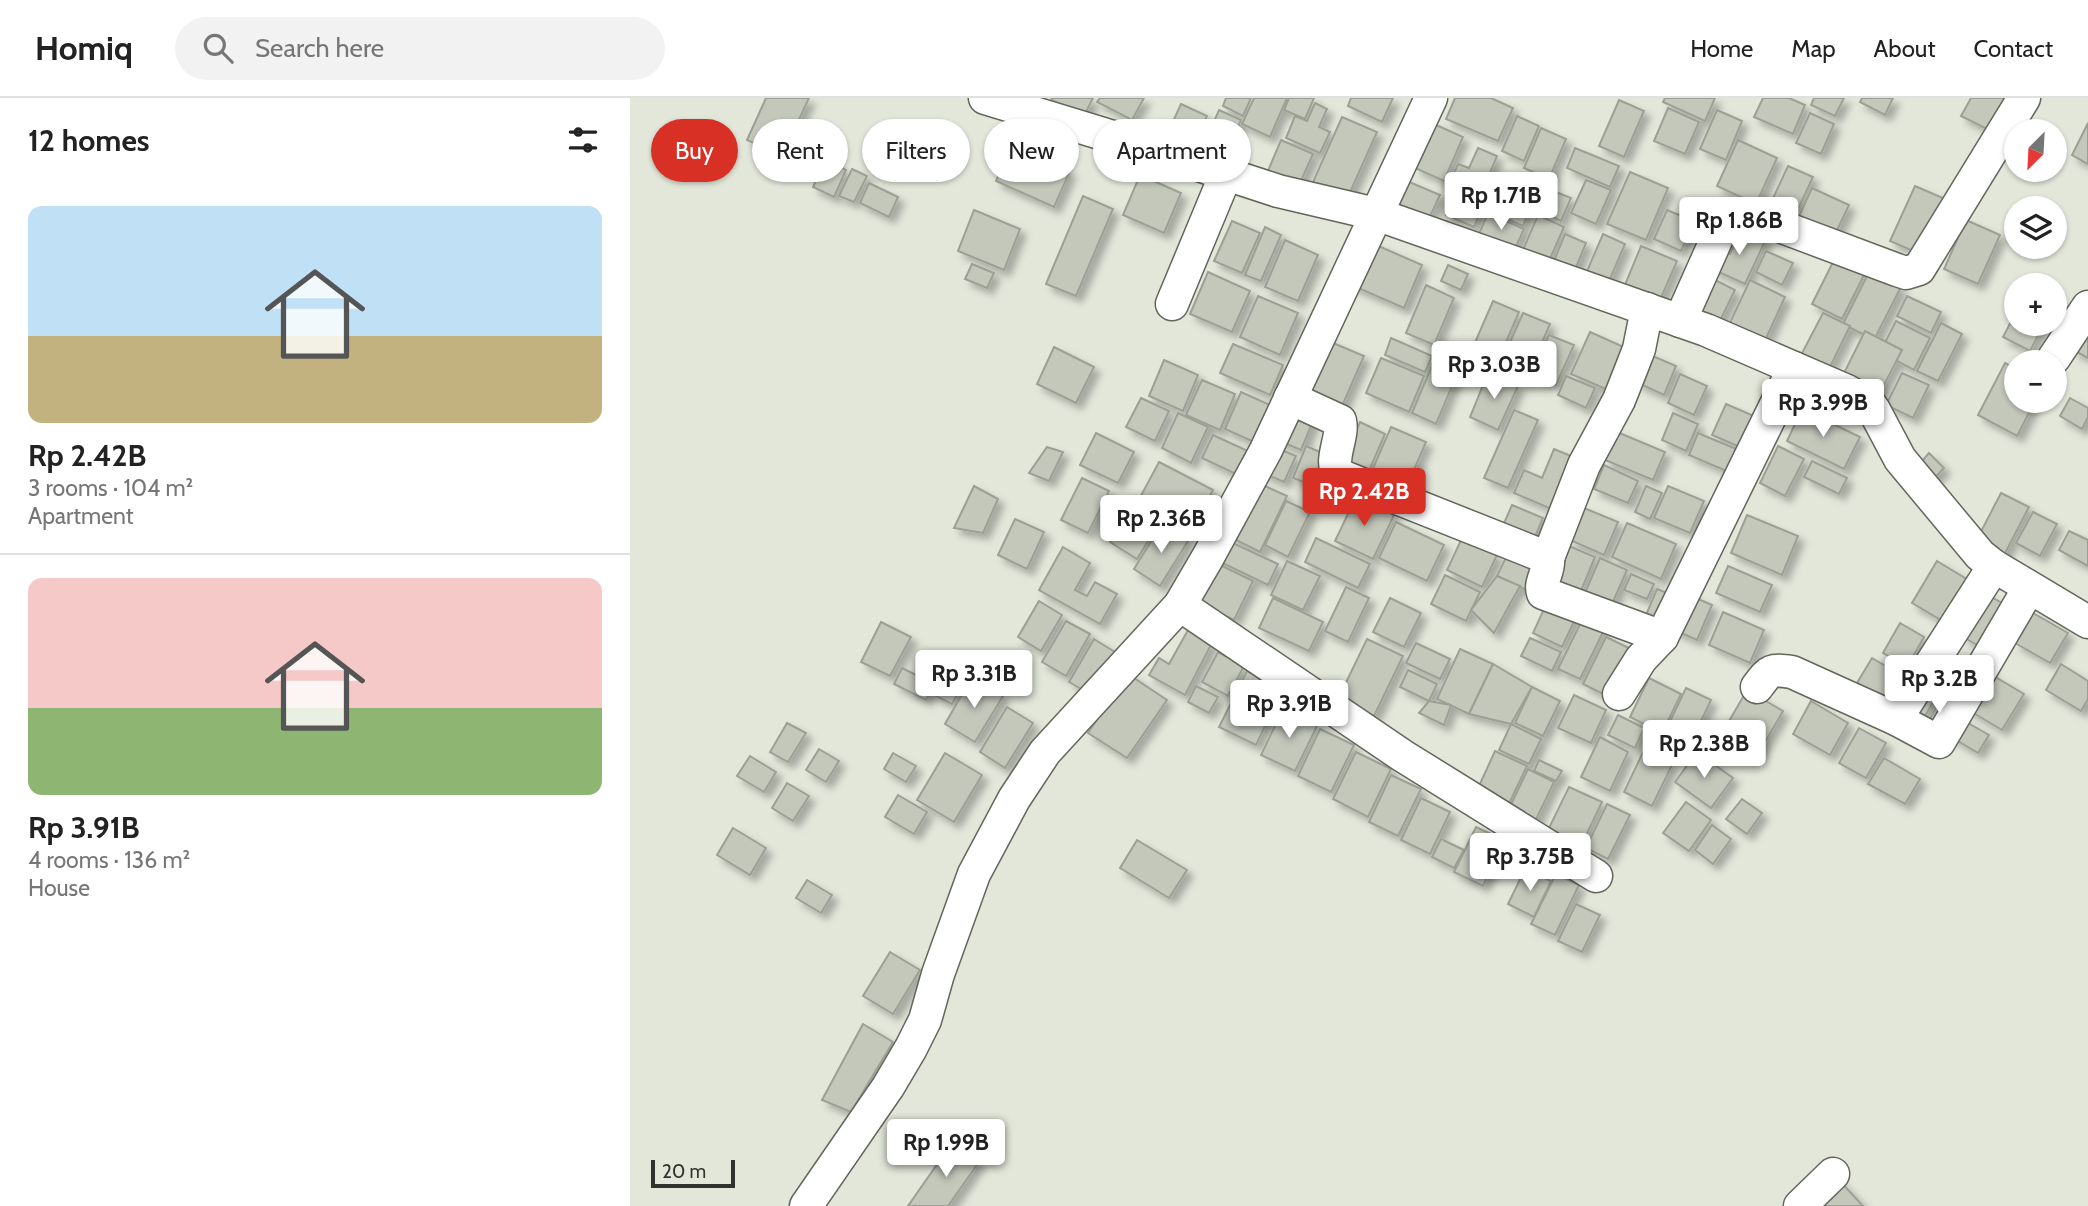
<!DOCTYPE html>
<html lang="en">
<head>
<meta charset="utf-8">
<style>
	:root { --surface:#fff; --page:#f2f2f2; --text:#222; --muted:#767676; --line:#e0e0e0; --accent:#d93025 }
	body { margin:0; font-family:Cabin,sans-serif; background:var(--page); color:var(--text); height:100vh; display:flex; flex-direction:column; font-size:26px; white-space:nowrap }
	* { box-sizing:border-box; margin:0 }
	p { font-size:23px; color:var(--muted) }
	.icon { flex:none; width:38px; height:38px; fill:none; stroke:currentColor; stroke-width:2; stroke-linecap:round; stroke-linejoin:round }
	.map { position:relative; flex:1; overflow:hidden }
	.details { display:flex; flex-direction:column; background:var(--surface); width:630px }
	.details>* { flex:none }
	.banner { position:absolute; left:21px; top:21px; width:665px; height:63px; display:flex; gap:14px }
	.needle { width:46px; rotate:204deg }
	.fabs { position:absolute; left:1374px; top:21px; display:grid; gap:14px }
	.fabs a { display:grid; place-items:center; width:63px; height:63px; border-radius:50%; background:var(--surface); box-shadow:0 2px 5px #0004; font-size:35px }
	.scale { position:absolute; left:21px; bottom:18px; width:84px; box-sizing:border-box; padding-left:7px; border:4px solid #30322d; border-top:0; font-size:19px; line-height:24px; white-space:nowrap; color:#30322d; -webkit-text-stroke:5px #e3e7da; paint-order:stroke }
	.price { position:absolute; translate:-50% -60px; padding:0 16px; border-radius:7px; background:#fff; color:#222; font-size:23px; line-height:46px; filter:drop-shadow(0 2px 4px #0008) }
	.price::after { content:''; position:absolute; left:50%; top:42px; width:21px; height:16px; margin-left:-10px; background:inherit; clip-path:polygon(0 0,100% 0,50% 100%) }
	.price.current { background:var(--accent); color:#fff }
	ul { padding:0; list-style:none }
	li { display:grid; align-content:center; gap:14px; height:371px; padding:0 28px }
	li+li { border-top:2px solid var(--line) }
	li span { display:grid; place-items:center; height:217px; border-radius:14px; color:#555 }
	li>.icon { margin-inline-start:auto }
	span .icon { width:126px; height:126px; fill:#fffc; stroke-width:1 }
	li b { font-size:30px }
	h2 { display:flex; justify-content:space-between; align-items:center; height:84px; padding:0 28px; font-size:30px }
	.chip { padding:0 24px; border-radius:32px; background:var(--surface); box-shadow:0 2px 5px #0004; font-size:24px; line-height:63px }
	.chip.current { background:var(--accent); color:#fff }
	header { display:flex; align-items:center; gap:42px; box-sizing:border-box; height:98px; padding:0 35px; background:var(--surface); border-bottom:2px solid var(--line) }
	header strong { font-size:33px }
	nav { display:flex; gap:38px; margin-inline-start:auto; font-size:24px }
	.search { width:490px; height:63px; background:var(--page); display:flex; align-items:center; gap:18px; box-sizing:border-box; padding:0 24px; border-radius:38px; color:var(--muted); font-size:26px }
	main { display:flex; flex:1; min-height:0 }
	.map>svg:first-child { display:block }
</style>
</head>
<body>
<header>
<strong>Homiq</strong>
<div class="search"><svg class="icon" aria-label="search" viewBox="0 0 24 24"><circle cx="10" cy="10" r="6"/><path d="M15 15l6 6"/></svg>Search here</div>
<nav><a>Home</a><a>Map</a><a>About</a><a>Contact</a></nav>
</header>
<main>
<section class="details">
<h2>12 homes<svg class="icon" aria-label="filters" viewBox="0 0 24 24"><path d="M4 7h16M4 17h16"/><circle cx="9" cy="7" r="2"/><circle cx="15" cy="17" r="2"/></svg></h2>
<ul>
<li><span style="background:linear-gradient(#bfe0f5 60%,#c2b280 0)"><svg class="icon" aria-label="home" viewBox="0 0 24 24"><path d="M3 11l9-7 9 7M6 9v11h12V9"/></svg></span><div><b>Rp 2.42B</b><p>3 rooms · 104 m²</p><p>Apartment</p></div></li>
<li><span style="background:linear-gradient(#f6c9c9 60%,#8fb573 0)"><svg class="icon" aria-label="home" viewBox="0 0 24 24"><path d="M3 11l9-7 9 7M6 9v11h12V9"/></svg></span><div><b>Rp 3.91B</b><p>4 rooms · 136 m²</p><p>House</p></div></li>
</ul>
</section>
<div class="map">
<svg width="1458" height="1108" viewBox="0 0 1458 1108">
	<defs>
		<filter id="shadow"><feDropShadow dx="6" dy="6" stdDeviation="3.5" flood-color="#0004"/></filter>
	</defs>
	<rect width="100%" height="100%" fill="#e3e7da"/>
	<g fill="#c4c8bb" stroke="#9ca094" stroke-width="2" filter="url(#shadow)">
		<polygon points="136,0 179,0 152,58 117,42"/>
		<polygon points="422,0 463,0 454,18 421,2"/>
		<polygon points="470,0 514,0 502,22 467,4"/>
		<polygon points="596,0 621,0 613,18 593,8"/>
		<polygon points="624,0 657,0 640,39 612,26"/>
		<polygon points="659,0 684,0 675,21 654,12"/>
		<polygon points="721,0 763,0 752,24 718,8"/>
		<polygon points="825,0 861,0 883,10 868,43 816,21"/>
		<polygon points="1035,0 1085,0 1075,23 1033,4"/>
		<polygon points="1133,0 1159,0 1175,7 1163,36 1124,19"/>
		<polygon points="1184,0 1214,0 1205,18 1181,7"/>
		<polygon points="1232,0 1263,0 1255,17 1230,4"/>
		<polygon points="1341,0 1381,0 1363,34 1331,18"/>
		<polygon points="989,2 1014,13 994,59 969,48"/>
		<polygon points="685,5 697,11 689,29 700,34 690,55 656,40 665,18 677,23"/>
		<polygon points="551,6 577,18 560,55 534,43"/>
		<polygon points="1038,10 1069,24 1055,56 1024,43"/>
		<polygon points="589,12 611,22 596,56 574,46"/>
		<polygon points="1087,12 1112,23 1096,62 1070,51"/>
		<polygon points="1180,15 1204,26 1191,56 1166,45"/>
		<polygon points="887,18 909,28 894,63 872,53"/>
		<polygon points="712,19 747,34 718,99 683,84"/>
		<polygon points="1458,25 1458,66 1442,57"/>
		<polygon points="804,26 833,39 814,83 785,70"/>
		<polygon points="911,30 936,41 919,81 894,70"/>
		<polygon points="165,38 192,49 185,67 158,56"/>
		<polygon points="651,42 683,56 666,94 635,80"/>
		<polygon points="1108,42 1147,60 1126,106 1087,88"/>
		<polygon points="382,47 440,73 424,109 366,83"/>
		<polygon points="848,50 867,58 850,99 819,86 828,66 839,70"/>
		<polygon points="945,50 989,68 980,89 937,70"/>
		<polygon points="195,62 216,72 204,99 183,89"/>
		<polygon points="1158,68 1183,79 1161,126 1136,115"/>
		<polygon points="222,71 237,78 224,104 209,98"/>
		<polygon points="1000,74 1038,90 1016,142 977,126"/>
		<polygon points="510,77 551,95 534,135 493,117"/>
		<polygon points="956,82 981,92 966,126 941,115"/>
		<polygon points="777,83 810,97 797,125 765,111"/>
		<polygon points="239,85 268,99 259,119 230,105"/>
		<polygon points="1285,88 1315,101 1290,156 1260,143"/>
		<polygon points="1182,90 1219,107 1202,143 1165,127"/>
		<polygon points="921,92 941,100 931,123 912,114"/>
		<polygon points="863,94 900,111 893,128 856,112"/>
		<polygon points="825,95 853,107 844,129 816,117"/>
		<polygon points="453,98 483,111 446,198 416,186"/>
		<polygon points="344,112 390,131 374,172 328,153"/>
		<polygon points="1037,112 1064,123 1051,153 1024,141"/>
		<polygon points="858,115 894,131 884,153 848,138"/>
		<polygon points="908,117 934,129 919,163 893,152"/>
		<polygon points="1336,122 1370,137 1348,186 1314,171"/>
		<polygon points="602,123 630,135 612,175 584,163"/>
		<polygon points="635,129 651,137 631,183 615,177"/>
		<polygon points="1112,131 1136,141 1115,186 1080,170 1089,150 1100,156"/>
		<polygon points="935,136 956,145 945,172 924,163"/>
		<polygon points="973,136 995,146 976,190 954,180"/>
		<polygon points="655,142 688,157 668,203 635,189"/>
		<polygon points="737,143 792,167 774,210 719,186"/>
		<polygon points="1011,148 1047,163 1027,209 992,194"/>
		<polygon points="1136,153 1163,165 1152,187 1126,174"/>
		<polygon points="1206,158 1236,173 1212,221 1182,206"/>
		<polygon points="342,166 364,175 357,190 335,181"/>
		<polygon points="818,167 838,176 831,192 811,183"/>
		<polygon points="578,174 620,193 602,234 560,216"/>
		<polygon points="1239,174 1271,189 1244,242 1213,226"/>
		<polygon points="1081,180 1105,192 1087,229 1063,218"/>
		<polygon points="1120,182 1155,199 1133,247 1097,231"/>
		<polygon points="796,187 824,200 804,247 776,235"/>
		<polygon points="628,198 668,215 650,257 610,239"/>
		<polygon points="1277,198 1311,214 1301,235 1267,218"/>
		<polygon points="863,203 889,214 866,267 840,256"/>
		<polygon points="1386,214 1386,226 1414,226 1400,253 1373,239"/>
		<polygon points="893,215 920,226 896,281 869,269"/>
		<polygon points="1193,215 1220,228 1198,273 1170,259"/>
		<polygon points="1266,223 1300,240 1284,272 1250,254"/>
		<polygon points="1458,223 1458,260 1443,252"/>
		<polygon points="1311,225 1332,236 1308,283 1287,273"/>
		<polygon points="1235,233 1272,252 1250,295 1213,277"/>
		<polygon points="960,234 996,250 978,292 941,276"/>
		<polygon points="919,237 944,247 926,287 901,276"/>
		<polygon points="761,240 802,258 795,274 755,257"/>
		<polygon points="696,242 734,258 709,315 671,299"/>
		<polygon points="603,246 653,267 640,297 590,275"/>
		<polygon points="424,249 464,269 446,305 407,286"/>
		<polygon points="808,254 832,264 826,278 802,267"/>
		<polygon points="1018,256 1046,268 1034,297 1006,284"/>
		<polygon points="751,260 794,278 779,314 736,295"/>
		<polygon points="534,262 568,277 553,313 519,298"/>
		<polygon points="1375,265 1386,271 1386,303 1405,303 1387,338 1348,317"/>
		<polygon points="801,270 825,281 806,326 782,315"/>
		<polygon points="858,275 888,288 868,332 840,319"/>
		<polygon points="1272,275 1299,287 1283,320 1256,307"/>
		<polygon points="1050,276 1077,288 1064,317 1038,305"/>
		<polygon points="936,278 965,290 956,310 928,297"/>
		<polygon points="572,282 605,296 590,332 556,317"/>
		<polygon points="611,294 640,307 624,344 595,331"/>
		<polygon points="511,300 539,313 525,343 496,329"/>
		<polygon points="1440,300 1458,310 1458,319 1452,331 1430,318"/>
		<polygon points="1096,306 1124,318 1110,349 1082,337"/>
		<polygon points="660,307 685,318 671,352 645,341"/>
		<polygon points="1172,311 1230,339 1214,371 1157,343"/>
		<polygon points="884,312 908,322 878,390 854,380"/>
		<polygon points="548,315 578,329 561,365 532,350"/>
		<polygon points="1043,315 1068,326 1056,353 1032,342"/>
		<polygon points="730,324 755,336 735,382 710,371"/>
		<polygon points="761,329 796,344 773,397 738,382"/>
		<polygon points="987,334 1035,354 1023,382 975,362"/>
		<polygon points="466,335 504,354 488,385 450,367"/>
		<polygon points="1068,335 1111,353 1101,375 1059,357"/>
		<polygon points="583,337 620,354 608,377 572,360"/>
		<polygon points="642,348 666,358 654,384 631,374"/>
		<polygon points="676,348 697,357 684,388 663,380"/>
		<polygon points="1148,348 1174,361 1155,398 1130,385"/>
		<polygon points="417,349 433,354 419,383 399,375"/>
		<polygon points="924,351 948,361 926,413 884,395 894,372 912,380"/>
		<polygon points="1299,355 1314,370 1300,385 1285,371"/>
		<polygon points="1182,363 1217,380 1209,396 1174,379"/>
		<polygon points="529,364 583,392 561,434 507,405"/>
		<polygon points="974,367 1008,383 998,405 964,391"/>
		<polygon points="452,380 479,393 458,435 431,422"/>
		<polygon points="626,384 657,398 630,454 600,439"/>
		<polygon points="344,388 368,401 353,435 324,430"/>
		<polygon points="1016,388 1032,395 1020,421 1005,414"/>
		<polygon points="1038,388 1074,403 1060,435 1024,420"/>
		<polygon points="1371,395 1399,409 1372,461 1344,447"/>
		<polygon points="726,399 764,417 743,461 705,443"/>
		<polygon points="656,403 680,414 658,459 635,447"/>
		<polygon points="882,407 913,420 902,446 871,432"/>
		<polygon points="501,410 528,427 507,461 480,444"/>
		<polygon points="954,410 988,424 974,457 940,442"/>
		<polygon points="1403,414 1427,426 1410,458 1386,445"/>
		<polygon points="1117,417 1168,438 1152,477 1101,455"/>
		<polygon points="385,421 414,434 397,471 368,457"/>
		<polygon points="766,424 814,447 797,483 749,460"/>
		<polygon points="997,425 1046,446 1031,481 982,459"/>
		<polygon points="532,426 558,443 530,488 504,471"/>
		<polygon points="1439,433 1458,442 1458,468 1429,452"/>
		<polygon points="590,439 648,466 638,487 580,459"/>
		<polygon points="686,440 740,466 728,490 675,464"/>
		<polygon points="832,440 867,457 852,489 817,472"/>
		<polygon points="932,445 965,459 946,505 913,490"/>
		<polygon points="433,449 460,465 445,492 457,498 465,484 487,496 470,526 409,492"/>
		<polygon points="879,453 917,471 905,496 867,478"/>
		<polygon points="970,460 997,472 982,506 955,495"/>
		<polygon points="582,463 623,483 604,522 563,502"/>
		<polygon points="657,463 690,478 673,512 641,497"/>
		<polygon points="1307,463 1340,483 1316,525 1282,505"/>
		<polygon points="1098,468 1142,487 1130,514 1086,495"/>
		<polygon points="1001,476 1024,486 1017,501 994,492"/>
		<polygon points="815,477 850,494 836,523 801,506"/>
		<polygon points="867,478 890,488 864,535 841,512"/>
		<polygon points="716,489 739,500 718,544 695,533"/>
		<polygon points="1027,491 1045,498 1033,525 1016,517"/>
		<polygon points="1057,496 1082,507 1067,542 1042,531"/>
		<polygon points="1358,497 1381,510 1356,552 1333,539"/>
		<polygon points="643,500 693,524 679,553 629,530"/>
		<polygon points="760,500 791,515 774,549 743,534"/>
		<polygon points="919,500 948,515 932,549 903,535"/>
		<polygon points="409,503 432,517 411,553 388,539"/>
		<polygon points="1093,514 1134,532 1120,565 1079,547"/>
		<polygon points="1403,515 1438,535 1420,565 1385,545"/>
		<polygon points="954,518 976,528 950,581 928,571"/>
		<polygon points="436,523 460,536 436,578 412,564"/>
		<polygon points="251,524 281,539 260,578 231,564"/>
		<polygon points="1270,525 1294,539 1277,569 1253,555"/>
		<polygon points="558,532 582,545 555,597 519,577 529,560 539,566"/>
		<polygon points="976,539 1001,551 979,599 953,586"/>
		<polygon points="900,540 931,554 922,573 891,558"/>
		<polygon points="464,541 485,554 460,596 439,584"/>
		<polygon points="737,541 773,558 744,618 708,601"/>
		<polygon points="786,545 820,561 810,581 776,565"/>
		<polygon points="830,551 863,566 839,616 807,601"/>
		<polygon points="588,554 614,568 598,598 572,584"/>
		<polygon points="1318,555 1344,571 1327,601 1300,585"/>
		<polygon points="1242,560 1271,577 1253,607 1224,590"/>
		<polygon points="863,566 902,589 881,626 839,616"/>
		<polygon points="1431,566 1458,583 1458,601 1451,613 1416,592"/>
		<polygon points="272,570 304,586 296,602 264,586"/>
		<polygon points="778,572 807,586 799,603 770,589"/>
		<polygon points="617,573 653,590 626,647 589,629"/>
		<polygon points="1357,574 1394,596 1372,632 1335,610"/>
		<polygon points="498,576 537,602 497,660 458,635"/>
		<polygon points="313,579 331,589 322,606 304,597"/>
		<polygon points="342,579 373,598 345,644 315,626"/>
		<polygon points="1019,580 1051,596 1032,635 1000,619"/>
		<polygon points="566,588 588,599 579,615 558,604"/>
		<polygon points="902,589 930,603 913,638 885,625"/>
		<polygon points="1056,590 1081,602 1059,648 1034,636"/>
		<polygon points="1117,592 1153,613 1127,658 1091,637"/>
		<polygon points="1292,592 1306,599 1295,618 1282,610"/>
		<polygon points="944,597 976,612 961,645 928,630"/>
		<polygon points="799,603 821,607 814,627 789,615"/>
		<polygon points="1181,603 1218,625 1200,657 1163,636"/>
		<polygon points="1307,608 1323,617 1297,626"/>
		<polygon points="377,609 403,625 375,670 350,654"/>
		<polygon points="653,611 687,628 665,673 631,657"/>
		<polygon points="988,617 1014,630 1005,650 978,637"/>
		<polygon points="1331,621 1359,637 1348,655 1321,639"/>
		<polygon points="157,625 176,635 158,664 140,654"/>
		<polygon points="881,626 911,641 899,666 869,652"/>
		<polygon points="1229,630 1256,645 1236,680 1209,665"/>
		<polygon points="690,631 724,647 701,694 668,678"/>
		<polygon points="970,639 998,654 980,693 951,679"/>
		<polygon points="189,651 209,663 196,684 176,672"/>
		<polygon points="865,653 897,668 874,716 843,701"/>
		<polygon points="726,654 761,671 738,719 703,701"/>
		<polygon points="1013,654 1042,667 1022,708 994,694"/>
		<polygon points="1067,654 1103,680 1081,710 1045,684"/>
		<polygon points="263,655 286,668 276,684 254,671"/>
		<polygon points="315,655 352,677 324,724 287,702"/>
		<polygon points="120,658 146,674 134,694 107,678"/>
		<polygon points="1254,660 1290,681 1275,706 1238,686"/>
		<polygon points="909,662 932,673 926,683 904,673"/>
		<polygon points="898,671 924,684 901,732 875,719"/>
		<polygon points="761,677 791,691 768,738 739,724"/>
		<polygon points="157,685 179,698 163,723 142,710"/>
		<polygon points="939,689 972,704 951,748 918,732"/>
		<polygon points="268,697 297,714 284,736 255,719"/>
		<polygon points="791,700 820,714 800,756 771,742"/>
		<polygon points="1112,701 1132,715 1117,736 1096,721"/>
		<polygon points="1056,704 1081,722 1059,753 1033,735"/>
		<polygon points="977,706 1000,717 978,761 956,750"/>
		<polygon points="1082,727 1101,741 1083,766 1065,752"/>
		<polygon points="846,729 874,742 853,788 824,774"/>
		<polygon points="103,730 136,750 120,777 87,757"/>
		<polygon points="811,741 834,752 824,770 802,759"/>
		<polygon points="507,742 557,772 539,800 490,770"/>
		<polygon points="895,771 921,783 904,819 878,806"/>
		<polygon points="926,776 949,787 925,837 901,826"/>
		<polygon points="177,782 202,797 191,815 166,800"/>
		<polygon points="946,806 970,817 952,854 928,843"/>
		<polygon points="260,854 290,872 263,916 233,898"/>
		<polygon points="233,926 263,944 221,1014 192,1002"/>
		<polygon points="322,1045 349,1064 318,1108 278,1108"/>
		<polygon points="1209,1082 1233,1108 1190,1108"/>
	</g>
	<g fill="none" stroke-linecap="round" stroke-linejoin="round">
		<defs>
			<g id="minor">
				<polyline points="355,0 483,39 648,93 746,116 1076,232 1217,293 1239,305 1244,312 1270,361 1350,457 1364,468 1458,524"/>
				<polyline points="542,206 596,76"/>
				<path d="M 1050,223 L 1091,131 C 1099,117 1107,115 1123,118 L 1267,172 L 1276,175 L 1289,171 L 1394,0"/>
				<polyline points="1424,260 1458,209"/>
				<path d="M 660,300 L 710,323 C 714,339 698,363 709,377 L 918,460 C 920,473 909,484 913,495 L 1032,539 L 1164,270"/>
				<polyline points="918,460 954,367 989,302 1002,269 1009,251 1017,211"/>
				<polyline points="550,507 773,658 966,778"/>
				<path d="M 1127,589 C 1140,572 1140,571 1162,574 L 1266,621 L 1309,644 L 1399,490"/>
				<polyline points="989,596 1011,561 1032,539"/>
				<polyline points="1266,621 1364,468"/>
				<polyline points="176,1108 258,989 281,950 295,922 308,876 344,776 384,701 415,654 550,507 578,459 636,352 801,0"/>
				<polyline points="1170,1108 1203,1076"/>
			</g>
		</defs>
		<use href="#minor" stroke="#63665b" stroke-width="35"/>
		<use href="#minor" stroke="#fff" stroke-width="32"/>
	</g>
</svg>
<div class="fabs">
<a><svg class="needle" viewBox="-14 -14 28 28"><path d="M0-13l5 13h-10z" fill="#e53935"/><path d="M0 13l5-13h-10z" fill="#767676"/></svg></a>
<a><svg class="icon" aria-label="layers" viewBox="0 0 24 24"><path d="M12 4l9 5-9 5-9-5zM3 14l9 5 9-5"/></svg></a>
<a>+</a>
<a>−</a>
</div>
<div class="scale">20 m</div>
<b class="price" style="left:871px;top:134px">Rp 1.71B</b>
<b class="price" style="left:1109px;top:159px">Rp 1.86B</b>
<b class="price" style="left:864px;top:303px">Rp 3.03B</b>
<b class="price" style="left:1193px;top:341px">Rp 3.99B</b>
<b class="price current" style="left:734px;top:430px">Rp 2.42B</b>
<b class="price" style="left:531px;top:457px">Rp 2.36B</b>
<b class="price" style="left:344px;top:612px">Rp 3.31B</b>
<b class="price" style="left:1309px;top:617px">Rp 3.2B</b>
<b class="price" style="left:659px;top:642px">Rp 3.91B</b>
<b class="price" style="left:1074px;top:682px">Rp 2.38B</b>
<b class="price" style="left:900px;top:795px">Rp 3.75B</b>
<b class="price" style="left:316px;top:1081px">Rp 1.99B</b>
<div class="banner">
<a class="chip current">Buy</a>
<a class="chip">Rent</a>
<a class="chip">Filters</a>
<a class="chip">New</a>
<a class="chip">Apartment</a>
</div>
</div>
</main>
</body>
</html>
